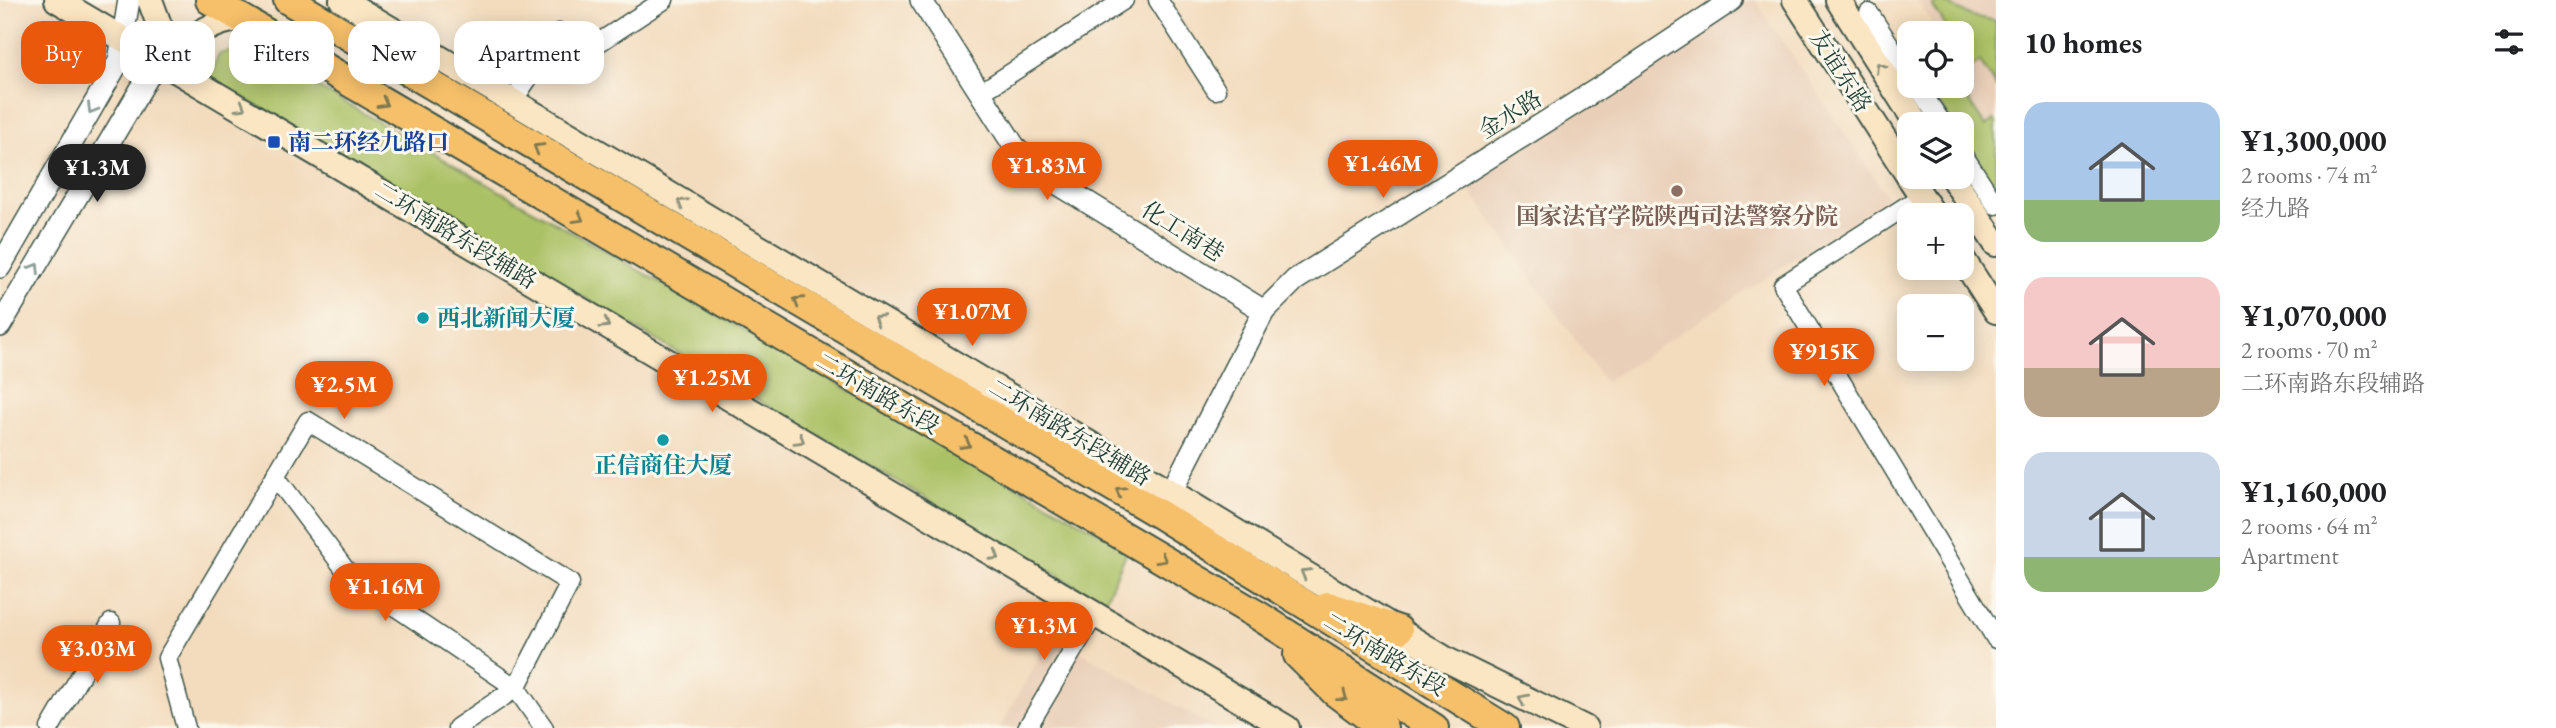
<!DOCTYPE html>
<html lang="en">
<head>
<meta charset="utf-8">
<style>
	:root { --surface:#fff; --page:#f6f6f6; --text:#202124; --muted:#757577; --accent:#ea580c }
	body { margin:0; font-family:"EB Garamond","Noto Serif SC",serif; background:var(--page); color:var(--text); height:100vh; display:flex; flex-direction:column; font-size:26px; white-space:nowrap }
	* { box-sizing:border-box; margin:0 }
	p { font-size:23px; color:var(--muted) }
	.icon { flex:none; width:38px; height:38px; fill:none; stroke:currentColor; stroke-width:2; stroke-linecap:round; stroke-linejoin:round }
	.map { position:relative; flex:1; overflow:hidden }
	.sheet { display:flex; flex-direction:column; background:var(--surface); width:560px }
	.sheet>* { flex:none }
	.banner { position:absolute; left:21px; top:21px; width:665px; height:63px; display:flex; gap:14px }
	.buttons { position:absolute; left:1897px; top:21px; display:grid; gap:14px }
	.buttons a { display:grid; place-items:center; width:77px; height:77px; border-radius:14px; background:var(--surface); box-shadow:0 4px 18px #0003; font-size:35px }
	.price { position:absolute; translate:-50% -60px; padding:0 16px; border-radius:24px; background:var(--accent); color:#fff; font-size:23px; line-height:46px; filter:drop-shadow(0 2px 4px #0008) }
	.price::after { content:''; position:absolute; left:50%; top:42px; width:21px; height:16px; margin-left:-10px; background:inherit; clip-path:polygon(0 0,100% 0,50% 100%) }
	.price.on { background:#222; color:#fff }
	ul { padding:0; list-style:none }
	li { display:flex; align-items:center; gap:21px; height:175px; padding:0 28px }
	li span { display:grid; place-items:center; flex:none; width:196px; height:140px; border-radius:21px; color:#555 }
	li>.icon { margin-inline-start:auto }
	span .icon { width:84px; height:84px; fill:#fffc; stroke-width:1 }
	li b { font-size:30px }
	h2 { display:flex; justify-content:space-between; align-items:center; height:84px; padding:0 28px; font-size:30px }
	.tag { padding:0 24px; border-radius:21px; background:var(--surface); box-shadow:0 4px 18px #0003; font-size:24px; line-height:63px }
	.tag.on { background:var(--accent); color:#fff }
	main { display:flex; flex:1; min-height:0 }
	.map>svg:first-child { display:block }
</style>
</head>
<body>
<main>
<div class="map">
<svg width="1996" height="728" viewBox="0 0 1996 728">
	<rect width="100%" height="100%" fill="#fbf7ec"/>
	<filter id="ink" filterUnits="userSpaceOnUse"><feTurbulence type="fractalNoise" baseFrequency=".0143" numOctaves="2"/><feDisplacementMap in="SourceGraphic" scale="14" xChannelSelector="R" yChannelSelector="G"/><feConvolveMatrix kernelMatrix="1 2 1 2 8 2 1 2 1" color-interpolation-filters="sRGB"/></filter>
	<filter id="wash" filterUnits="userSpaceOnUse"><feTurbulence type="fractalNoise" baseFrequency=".00686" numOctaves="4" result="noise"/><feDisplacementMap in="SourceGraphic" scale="28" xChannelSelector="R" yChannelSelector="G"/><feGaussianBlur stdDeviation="1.57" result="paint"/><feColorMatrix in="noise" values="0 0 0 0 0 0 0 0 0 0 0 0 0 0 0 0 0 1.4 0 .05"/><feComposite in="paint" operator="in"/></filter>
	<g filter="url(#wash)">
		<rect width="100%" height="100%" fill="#f3dcbe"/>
		<g fill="#e9cfb8">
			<polygon points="1748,0 1755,0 1888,198 1605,382 1465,183"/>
			<polygon points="1917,0 1996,0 1996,181 1935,86 1962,86 1962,33 1939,33"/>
			<polygon points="1051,635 1215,728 1000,728"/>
		</g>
		<g fill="#abc165" stroke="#657f4c" stroke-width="2">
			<polygon points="1941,1 1971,16 1996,21 1996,86 1980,62 1962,74 1962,33 1947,33 1949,31 1932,5"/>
			<polygon points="249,48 1128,549 1104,603 209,78 219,54"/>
			<polygon points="1928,86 1959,86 1985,126 1994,120 1996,123 1996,193 1962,140 1962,124 1952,124"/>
		</g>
	</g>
	<g filter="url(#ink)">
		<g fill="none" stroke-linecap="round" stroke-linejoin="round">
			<defs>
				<g id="minor">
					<polyline points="1158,0 1216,90"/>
					<polyline points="1869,13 1909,74"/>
					<polyline points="1917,86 1943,124"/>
					<polyline points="980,93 1124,0"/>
					<polyline points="512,102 559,33 589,49 664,0"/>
					<polyline points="1962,153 1996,205"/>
					<polyline points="1922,196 1783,285 1996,639"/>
					<polyline points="275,476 350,576 516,688 544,728"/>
					<polyline points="50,728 111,623"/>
					<polyline points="186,728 167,658 308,421 570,583 516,688 457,728"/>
					<polyline points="1027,728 1094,615"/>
				</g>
				<g id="tertiary">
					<polyline points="921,0 1016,149 1058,184 1264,311"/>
					<polyline points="0,267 119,61 129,0"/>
					<polyline points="0,326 148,77 161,59"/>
					<polyline points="1164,506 1264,311 1295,280 1604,85 1732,0"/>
				</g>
				<g id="secondary">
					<polyline points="57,0 1287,728"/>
					<polyline points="150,0 164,38 161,59"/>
					<polyline points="342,0 1171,492 1447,660 1585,728"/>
					<polyline points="1795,0 1909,177"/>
					<polyline points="1838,0 1917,124"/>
					<path d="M 161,59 C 185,43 210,21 239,19"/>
					<polyline points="1909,177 1934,215"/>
					<polyline points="1952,177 1996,244"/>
					<polyline points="1962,258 1996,311"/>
				</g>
				<g id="trunk">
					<polyline points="210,0 1259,616 1434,728"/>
					<polyline points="288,0 1159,514 1505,728"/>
					<polyline points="1328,606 1398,630"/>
					<polyline points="1298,655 1335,692 1383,728"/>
				</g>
			</defs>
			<use href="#minor" stroke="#3f5549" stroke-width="21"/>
			<use href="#tertiary" stroke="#3f5549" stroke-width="24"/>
			<use href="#secondary" stroke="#3f5549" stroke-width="28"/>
			<use href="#trunk" stroke="#3f5549" stroke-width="32"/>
			<use href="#minor" stroke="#fff" stroke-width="18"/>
			<use href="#tertiary" stroke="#fff" stroke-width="21"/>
			<use href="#secondary" stroke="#fbe6c4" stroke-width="24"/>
			<use href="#trunk" stroke="#f6c06b" stroke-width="28"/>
		</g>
		<defs><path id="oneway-chevron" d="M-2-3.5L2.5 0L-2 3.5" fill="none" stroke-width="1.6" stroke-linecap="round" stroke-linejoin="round" transform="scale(1.75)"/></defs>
		<g stroke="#8d927c">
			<use href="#oneway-chevron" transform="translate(1880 67) rotate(-123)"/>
			<use href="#oneway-chevron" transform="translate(241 107) rotate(31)"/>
			<use href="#oneway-chevron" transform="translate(682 203) rotate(-149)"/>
			<use href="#oneway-chevron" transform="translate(878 319) rotate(-149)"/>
			<use href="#oneway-chevron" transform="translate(605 324) rotate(31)"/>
			<use href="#oneway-chevron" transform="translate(800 440) rotate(31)"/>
			<use href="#oneway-chevron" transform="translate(995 556) rotate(31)"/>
			<use href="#oneway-chevron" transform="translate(1305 573) rotate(-149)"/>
			<use href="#oneway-chevron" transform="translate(1523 699) rotate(-153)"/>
		</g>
		<g stroke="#80784d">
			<use href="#oneway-chevron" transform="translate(383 103) rotate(30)"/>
			<use href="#oneway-chevron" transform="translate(538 148) rotate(-149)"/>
			<use href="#oneway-chevron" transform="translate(579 218) rotate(30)"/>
			<use href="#oneway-chevron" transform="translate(798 301) rotate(-149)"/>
			<use href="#oneway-chevron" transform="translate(966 444) rotate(30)"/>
			<use href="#oneway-chevron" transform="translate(1120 491) rotate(-149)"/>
			<use href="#oneway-chevron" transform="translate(1162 559) rotate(30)"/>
			<use href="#oneway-chevron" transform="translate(1343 697) rotate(38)"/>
		</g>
		<g stroke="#8f9e9a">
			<use href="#oneway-chevron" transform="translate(92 109) rotate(120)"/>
			<use href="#oneway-chevron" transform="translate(35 268) rotate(-59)"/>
		</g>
	</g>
	<rect fill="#1a4fb4" stroke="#fbf7ec" stroke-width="2.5" x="267" y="135" width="14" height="14" rx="3.5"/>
	<circle fill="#8d6e63" stroke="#fbf7ec" stroke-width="2.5" cx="1677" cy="191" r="7"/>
	<g fill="#0f9aa8" stroke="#fbf7ec" stroke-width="2.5">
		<circle cx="423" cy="318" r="7"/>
		<circle cx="663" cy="440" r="7"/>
	</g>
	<g text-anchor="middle" stroke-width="6" stroke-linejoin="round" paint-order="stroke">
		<g font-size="23" fill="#1f3d34" stroke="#fbf7ec">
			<text transform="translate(1841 71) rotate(57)" y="8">友谊东路</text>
			<text transform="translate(1510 114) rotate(-32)" y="8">金水路</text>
			<text transform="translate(1183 231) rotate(32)" y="8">化工南巷</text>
			<text transform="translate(456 235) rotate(31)" y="8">二环南路东段辅路</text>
			<text transform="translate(878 393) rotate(30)" y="8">二环南路东段</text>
			<text transform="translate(1070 432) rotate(31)" y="8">二环南路东段辅路</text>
			<text transform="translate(1385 654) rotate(31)" y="8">二环南路东段</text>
		</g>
		<g font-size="23" font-weight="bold" fill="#164399" stroke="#fbf7ec" text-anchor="start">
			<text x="288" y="150">南二环经九路口</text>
		</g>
		<g font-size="23" font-weight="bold" fill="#785e54" stroke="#fbf7ec">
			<text x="1677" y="224">国家法官学院陕西司法警察分院</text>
		</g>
		<g font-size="23" font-weight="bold" fill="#0d838f" stroke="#fbf7ec" text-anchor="start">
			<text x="437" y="326">西北新闻大厦</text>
			<text x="663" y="473" text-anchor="middle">正信商住大厦</text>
		</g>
	</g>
</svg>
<div class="buttons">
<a><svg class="icon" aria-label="locate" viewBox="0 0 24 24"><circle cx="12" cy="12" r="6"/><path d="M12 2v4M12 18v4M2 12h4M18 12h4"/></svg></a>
<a><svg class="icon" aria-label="layers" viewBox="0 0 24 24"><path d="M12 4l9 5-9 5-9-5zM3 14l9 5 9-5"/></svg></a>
<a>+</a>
<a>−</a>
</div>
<b class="price" style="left:1383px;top:200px">¥1.46M</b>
<b class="price" style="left:1047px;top:202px">¥1.83M</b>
<b class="price on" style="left:97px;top:204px">¥1.3M</b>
<b class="price" style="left:972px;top:348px">¥1.07M</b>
<b class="price" style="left:1824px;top:388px">¥915K</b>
<b class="price" style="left:712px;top:414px">¥1.25M</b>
<b class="price" style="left:344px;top:421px">¥2.5M</b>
<b class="price" style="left:385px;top:623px">¥1.16M</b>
<b class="price" style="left:1044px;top:662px">¥1.3M</b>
<b class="price" style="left:97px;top:685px">¥3.03M</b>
<div class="banner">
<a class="tag on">Buy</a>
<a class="tag">Rent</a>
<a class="tag">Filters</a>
<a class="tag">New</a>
<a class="tag">Apartment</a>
</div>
</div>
<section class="sheet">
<h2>10 homes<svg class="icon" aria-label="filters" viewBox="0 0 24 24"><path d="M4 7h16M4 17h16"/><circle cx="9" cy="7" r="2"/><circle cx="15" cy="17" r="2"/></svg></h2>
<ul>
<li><span style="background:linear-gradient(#a9c7e8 70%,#8fb573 0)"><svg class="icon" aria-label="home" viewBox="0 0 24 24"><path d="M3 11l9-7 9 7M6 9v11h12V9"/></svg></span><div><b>¥1,300,000</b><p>2 rooms · 74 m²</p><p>经九路</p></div></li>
<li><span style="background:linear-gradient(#f6c9c9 65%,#b9a48a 0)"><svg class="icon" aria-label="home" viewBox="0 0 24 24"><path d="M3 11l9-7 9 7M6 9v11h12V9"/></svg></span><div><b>¥1,070,000</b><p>2 rooms · 70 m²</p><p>二环南路东段辅路</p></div></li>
<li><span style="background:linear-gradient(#c9d6e8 75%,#8fb573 0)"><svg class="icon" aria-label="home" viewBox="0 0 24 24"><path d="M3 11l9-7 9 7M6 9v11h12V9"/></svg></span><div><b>¥1,160,000</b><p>2 rooms · 64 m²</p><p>Apartment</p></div></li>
</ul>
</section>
</main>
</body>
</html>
